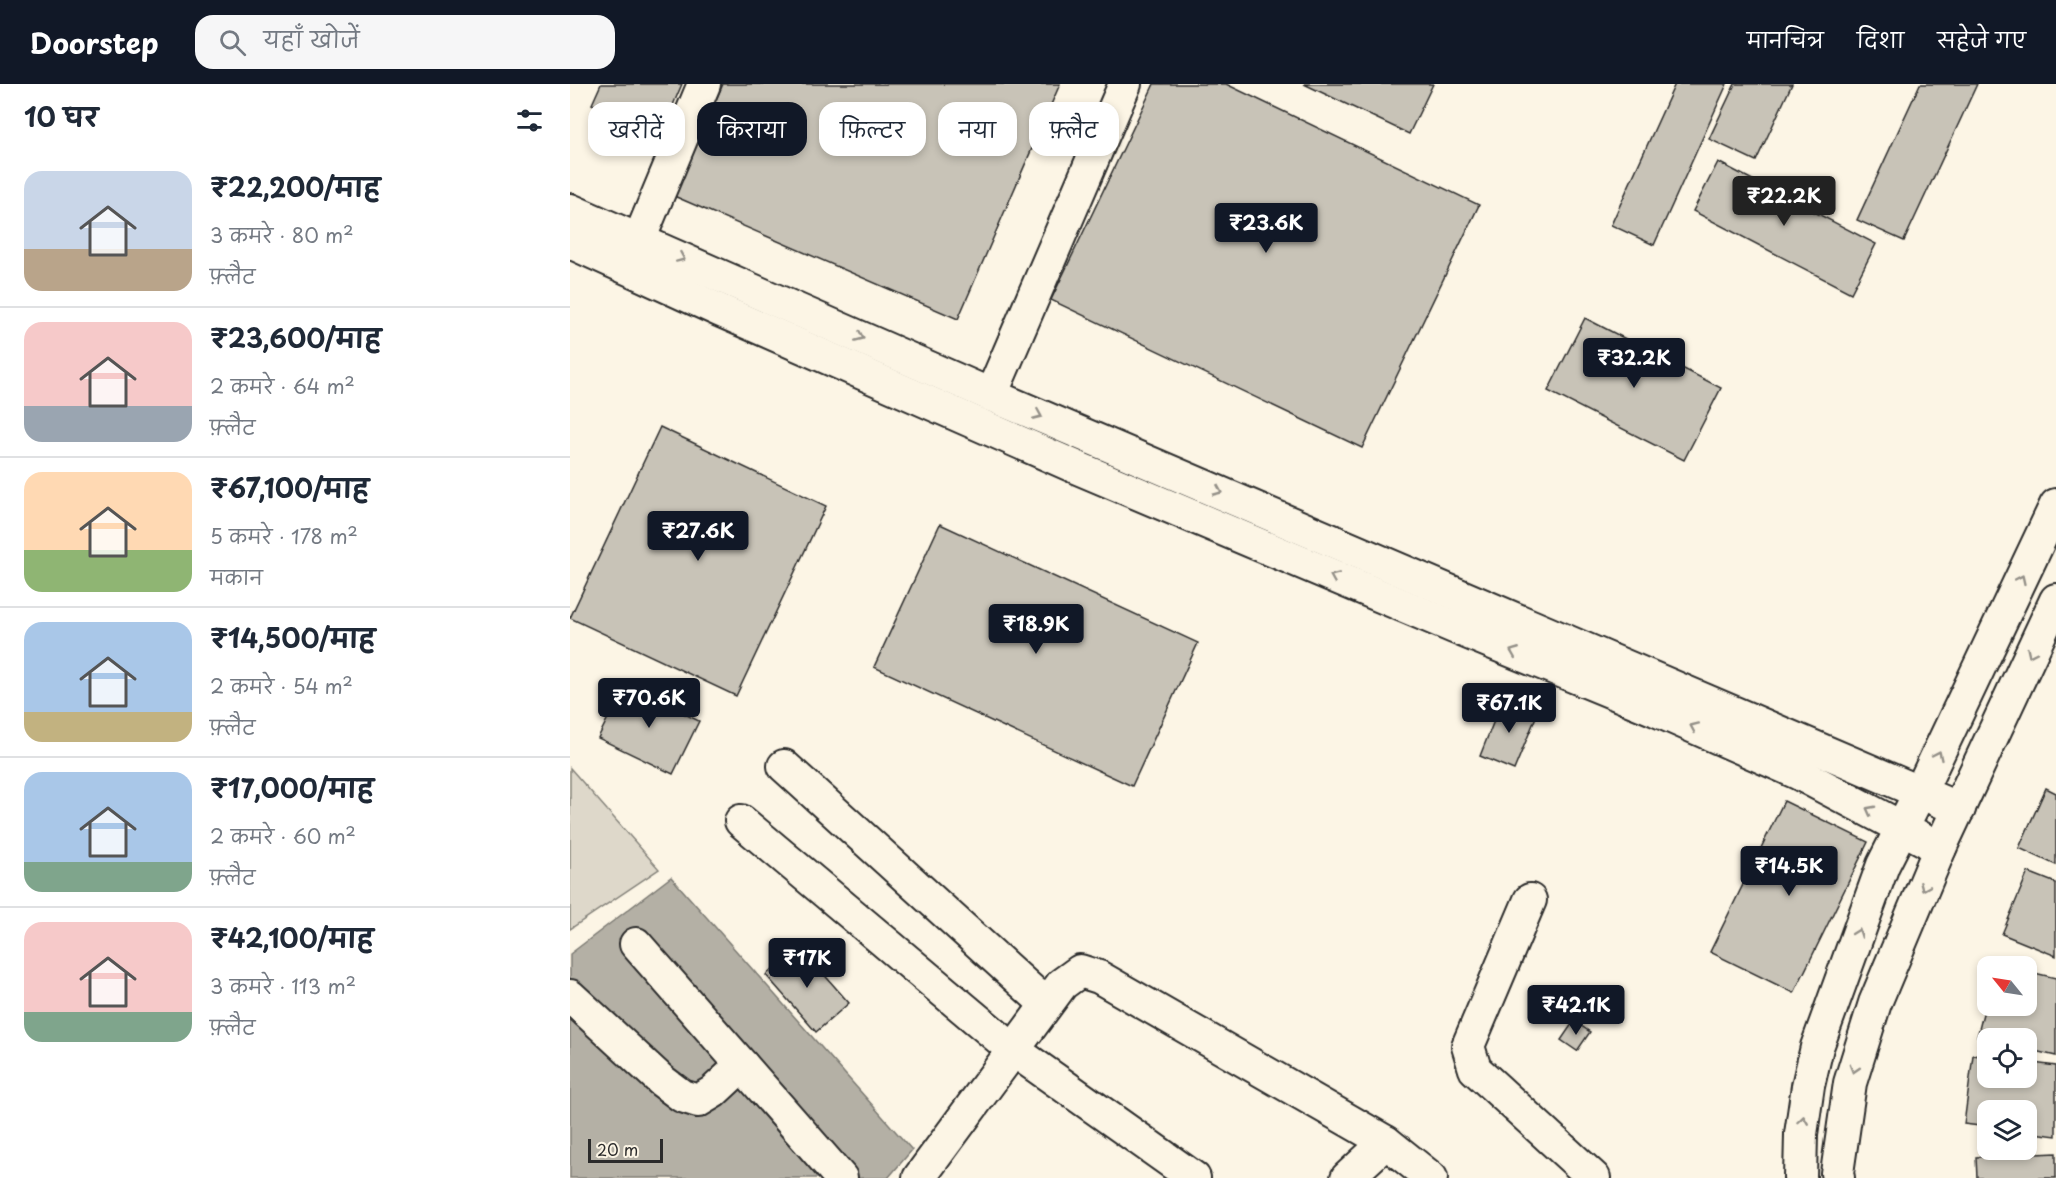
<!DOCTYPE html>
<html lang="hi">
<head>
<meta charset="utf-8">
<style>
	:root { --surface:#fff; --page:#f6f6f7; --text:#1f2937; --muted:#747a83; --line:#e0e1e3; --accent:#111827 }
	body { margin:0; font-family:"Playpen Sans","Playpen Sans Deva",sans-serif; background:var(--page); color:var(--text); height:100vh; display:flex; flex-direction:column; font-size:22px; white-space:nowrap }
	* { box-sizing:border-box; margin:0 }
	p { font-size:20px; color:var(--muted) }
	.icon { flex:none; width:33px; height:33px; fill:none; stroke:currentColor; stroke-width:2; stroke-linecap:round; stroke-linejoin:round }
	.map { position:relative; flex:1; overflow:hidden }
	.drawer { display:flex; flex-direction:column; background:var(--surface); width:570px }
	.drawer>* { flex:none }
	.guide { position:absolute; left:18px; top:18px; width:570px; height:54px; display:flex; gap:12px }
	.needle { width:39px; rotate:300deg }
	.buttons { position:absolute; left:1407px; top:872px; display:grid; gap:12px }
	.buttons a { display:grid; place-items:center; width:60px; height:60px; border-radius:12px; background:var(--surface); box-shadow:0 3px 9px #0003; font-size:30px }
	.scale { position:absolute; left:18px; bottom:15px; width:75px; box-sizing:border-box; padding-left:6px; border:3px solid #2b2b2b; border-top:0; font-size:16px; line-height:21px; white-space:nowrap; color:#2b2b2b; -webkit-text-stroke:4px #fcf5e5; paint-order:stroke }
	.price { position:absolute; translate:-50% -51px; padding:0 14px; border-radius:6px; background:var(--accent); color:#fff; font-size:20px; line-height:39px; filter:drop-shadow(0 2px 3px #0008) }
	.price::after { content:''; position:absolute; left:50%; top:36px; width:18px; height:14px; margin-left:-9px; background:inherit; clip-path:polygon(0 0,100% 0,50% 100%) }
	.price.selected { background:#222; color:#fff }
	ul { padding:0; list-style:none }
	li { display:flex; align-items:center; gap:18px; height:150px; padding:0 24px }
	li+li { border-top:2px solid var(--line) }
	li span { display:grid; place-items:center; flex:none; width:168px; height:120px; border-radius:18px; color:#555 }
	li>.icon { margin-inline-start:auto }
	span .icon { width:72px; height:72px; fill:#fffc; stroke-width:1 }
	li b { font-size:26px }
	h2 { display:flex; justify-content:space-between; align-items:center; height:72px; padding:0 24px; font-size:26px }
	.tag { padding:0 21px; border-radius:18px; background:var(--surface); box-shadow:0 3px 9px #0003; font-size:21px; line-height:54px }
	.tag.selected { background:var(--accent); color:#fff }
	header { display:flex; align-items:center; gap:36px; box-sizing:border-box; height:84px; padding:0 30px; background:var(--accent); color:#fff }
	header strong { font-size:28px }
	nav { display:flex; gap:33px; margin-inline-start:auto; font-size:21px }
	.search { width:420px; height:54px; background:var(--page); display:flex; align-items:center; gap:15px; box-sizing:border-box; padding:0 21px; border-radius:18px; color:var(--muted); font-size:22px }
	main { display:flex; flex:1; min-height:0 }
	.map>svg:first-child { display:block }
</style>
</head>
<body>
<header>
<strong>Doorstep</strong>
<div class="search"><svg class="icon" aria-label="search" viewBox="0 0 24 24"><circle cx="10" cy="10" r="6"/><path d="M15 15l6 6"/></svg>यहाँ खोजें</div>
<nav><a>मानचित्र</a><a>दिशा</a><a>सहेजे गए</a></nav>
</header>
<main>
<section class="drawer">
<h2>10 घर<svg class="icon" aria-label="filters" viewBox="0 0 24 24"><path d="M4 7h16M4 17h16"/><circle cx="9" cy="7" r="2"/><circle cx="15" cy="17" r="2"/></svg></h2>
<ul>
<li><span style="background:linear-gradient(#c9d6e8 65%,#b9a48a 0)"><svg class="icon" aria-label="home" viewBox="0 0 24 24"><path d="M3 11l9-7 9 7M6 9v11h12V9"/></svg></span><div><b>₹22,200/माह</b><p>3 कमरे · 80 m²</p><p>फ़्लैट</p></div></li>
<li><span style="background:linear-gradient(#f6c9c9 70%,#9aa5b1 0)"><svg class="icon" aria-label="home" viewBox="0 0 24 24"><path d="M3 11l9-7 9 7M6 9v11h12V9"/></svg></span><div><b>₹23,600/माह</b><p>2 कमरे · 64 m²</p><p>फ़्लैट</p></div></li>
<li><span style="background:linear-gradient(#ffd9b3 65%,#8fb573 0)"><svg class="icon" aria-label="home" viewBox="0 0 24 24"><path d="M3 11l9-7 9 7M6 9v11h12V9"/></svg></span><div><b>₹67,100/माह</b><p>5 कमरे · 178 m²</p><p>मकान</p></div></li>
<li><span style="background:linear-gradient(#a9c7e8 75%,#c2b280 0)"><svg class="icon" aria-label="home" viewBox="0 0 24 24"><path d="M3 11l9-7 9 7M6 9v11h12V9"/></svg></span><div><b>₹14,500/माह</b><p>2 कमरे · 54 m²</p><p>फ़्लैट</p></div></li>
<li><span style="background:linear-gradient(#a9c7e8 75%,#7fa58c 0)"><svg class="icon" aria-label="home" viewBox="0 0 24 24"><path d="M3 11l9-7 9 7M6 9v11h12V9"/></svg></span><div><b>₹17,000/माह</b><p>2 कमरे · 60 m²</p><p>फ़्लैट</p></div></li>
<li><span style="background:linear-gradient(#f6c9c9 75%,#7fa58c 0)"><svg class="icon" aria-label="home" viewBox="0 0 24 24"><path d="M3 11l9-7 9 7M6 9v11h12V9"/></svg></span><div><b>₹42,100/माह</b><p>3 कमरे · 113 m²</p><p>फ़्लैट</p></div></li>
</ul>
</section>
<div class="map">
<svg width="1486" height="1094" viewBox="0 0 1486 1094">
	<rect width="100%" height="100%" fill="#fcf5e5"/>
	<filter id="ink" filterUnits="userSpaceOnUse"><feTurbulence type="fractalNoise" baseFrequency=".0167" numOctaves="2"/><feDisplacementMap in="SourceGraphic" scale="12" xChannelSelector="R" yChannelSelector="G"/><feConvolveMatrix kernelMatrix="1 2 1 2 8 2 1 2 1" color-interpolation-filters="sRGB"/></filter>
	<g filter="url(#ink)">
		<polygon fill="#ded8ca" stroke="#84827a" stroke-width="1.5" points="0,684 89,785 0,845"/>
		<polygon fill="#b4b0a5" stroke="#7d7b74" stroke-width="1.5" points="101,793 342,1066 318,1094 0,1094 0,870"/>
		<g fill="#c8c3b7" stroke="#2b2b2b" stroke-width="1.5">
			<polygon points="31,0 112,0 91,49 22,20"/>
			<polygon points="153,0 490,0 388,235 104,112"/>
			<polygon points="584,0 656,0 909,121 792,364 481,216"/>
			<polygon points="734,0 863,0 839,50"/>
			<polygon points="1105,0 1157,0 1084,161 1041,141"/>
			<polygon points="1165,0 1222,0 1186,77 1139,55"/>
			<polygon points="1350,0 1407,0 1334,157 1287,136"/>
			<polygon points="1148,78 1306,160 1281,209 1123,127"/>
			<polygon points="1015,234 1151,304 1114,376 978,307"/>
			<polygon points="90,343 256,422 166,612 0,534"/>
			<polygon points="370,440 628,559 562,702 304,583"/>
			<polygon points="55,600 129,637 103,690 28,654"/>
			<polygon points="933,614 968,628 944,686 910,672"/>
			<polygon points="1476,704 1486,709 1486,781 1449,764"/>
			<polygon points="1214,717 1298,758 1224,909 1140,868"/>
			<polygon points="1458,788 1486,799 1486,872 1432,850"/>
			<polygon points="229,862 279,919 246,948 196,891"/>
			<polygon points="1456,887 1486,894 1486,972 1456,965 1456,954 1418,954 1418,956 1407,953 1418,910 1418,921 1456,921"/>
			<polygon points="1004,937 1020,948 1007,967 991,956"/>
			<polygon points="1403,971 1418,973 1418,993 1456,993 1456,978 1486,982 1486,1052 1456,1048 1456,1026 1418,1026 1418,1043 1394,1040"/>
			<polygon points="1486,1069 1486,1094 1407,1094 1406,1073"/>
		</g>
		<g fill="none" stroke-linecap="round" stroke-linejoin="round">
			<defs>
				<g id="minor">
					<polyline points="0,126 421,311 1389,725"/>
					<polyline points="69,156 134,0"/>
					<polyline points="0,158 149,226 508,384 884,543 1086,626 1228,689 1370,764"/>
					<polyline points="421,311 555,0"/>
					<polyline points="214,682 476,920"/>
					<polyline points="171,737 442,965 624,1094"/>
					<polyline points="960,816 898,962 905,985 1024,1094"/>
					<polyline points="66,860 271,1094"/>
					<polyline points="0,912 92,997 112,1012 128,1017 143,1008 172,981"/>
					<polyline points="349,1094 492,900 510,887 529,893 816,1058 861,1094"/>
					<polyline points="777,1094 816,1058"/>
					<polyline points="1230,1094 1231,1050 1238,1002 1247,963 1313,781 1350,708 1486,421"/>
					<polyline points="1268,1094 1267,1089 1280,999 1305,919 1370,764 1486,516"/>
				</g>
			</defs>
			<use href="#minor" stroke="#2b2b2b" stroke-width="36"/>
			<use href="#minor" stroke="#fcf5e5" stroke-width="32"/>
		</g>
		<defs><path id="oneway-chevron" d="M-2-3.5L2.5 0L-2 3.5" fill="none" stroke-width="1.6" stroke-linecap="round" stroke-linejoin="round" transform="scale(1.5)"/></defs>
		<g stroke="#949088">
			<use href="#oneway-chevron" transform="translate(111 174) rotate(24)"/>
			<use href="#oneway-chevron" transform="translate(290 253) rotate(24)"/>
			<use href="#oneway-chevron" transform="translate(468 331) rotate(23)"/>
			<use href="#oneway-chevron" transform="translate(648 407) rotate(23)"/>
			<use href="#oneway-chevron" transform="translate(764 493) rotate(-157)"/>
			<use href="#oneway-chevron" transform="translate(1451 495) rotate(-65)"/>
			<use href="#oneway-chevron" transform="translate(944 568) rotate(-158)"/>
			<use href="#oneway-chevron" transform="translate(1461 569) rotate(115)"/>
			<use href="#oneway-chevron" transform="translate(1124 643) rotate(-156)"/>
			<use href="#oneway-chevron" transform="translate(1368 671) rotate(-65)"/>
			<use href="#oneway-chevron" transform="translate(1300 726) rotate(-152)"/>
			<use href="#oneway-chevron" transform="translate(1354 803) rotate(113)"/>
			<use href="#oneway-chevron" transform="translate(1288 849) rotate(-70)"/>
			<use href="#oneway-chevron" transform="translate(1284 985) rotate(107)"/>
			<use href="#oneway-chevron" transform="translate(1233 1036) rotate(-82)"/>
		</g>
	</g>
</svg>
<div class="buttons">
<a><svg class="needle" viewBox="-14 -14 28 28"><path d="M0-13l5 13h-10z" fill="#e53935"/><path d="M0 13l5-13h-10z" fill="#747a83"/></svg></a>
<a><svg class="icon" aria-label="locate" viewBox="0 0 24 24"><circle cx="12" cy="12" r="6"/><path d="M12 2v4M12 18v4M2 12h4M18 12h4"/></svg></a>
<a><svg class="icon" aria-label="layers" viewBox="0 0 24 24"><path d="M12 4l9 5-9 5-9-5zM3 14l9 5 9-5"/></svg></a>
</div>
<div class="scale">20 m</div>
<b class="price selected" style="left:1214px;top:143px">₹22.2K</b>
<b class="price" style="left:696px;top:170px">₹23.6K</b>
<b class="price" style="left:1064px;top:305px">₹32.2K</b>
<b class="price" style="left:128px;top:478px">₹27.6K</b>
<b class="price" style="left:466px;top:571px">₹18.9K</b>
<b class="price" style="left:79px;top:645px">₹70.6K</b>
<b class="price" style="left:939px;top:650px">₹67.1K</b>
<b class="price" style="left:1219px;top:813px">₹14.5K</b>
<b class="price" style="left:237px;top:905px">₹17K</b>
<b class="price" style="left:1006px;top:952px">₹42.1K</b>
<div class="guide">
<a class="tag">खरीदें</a>
<a class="tag selected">किराया</a>
<a class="tag">फ़िल्टर</a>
<a class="tag">नया</a>
<a class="tag">फ़्लैट</a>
</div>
</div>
</main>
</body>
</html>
